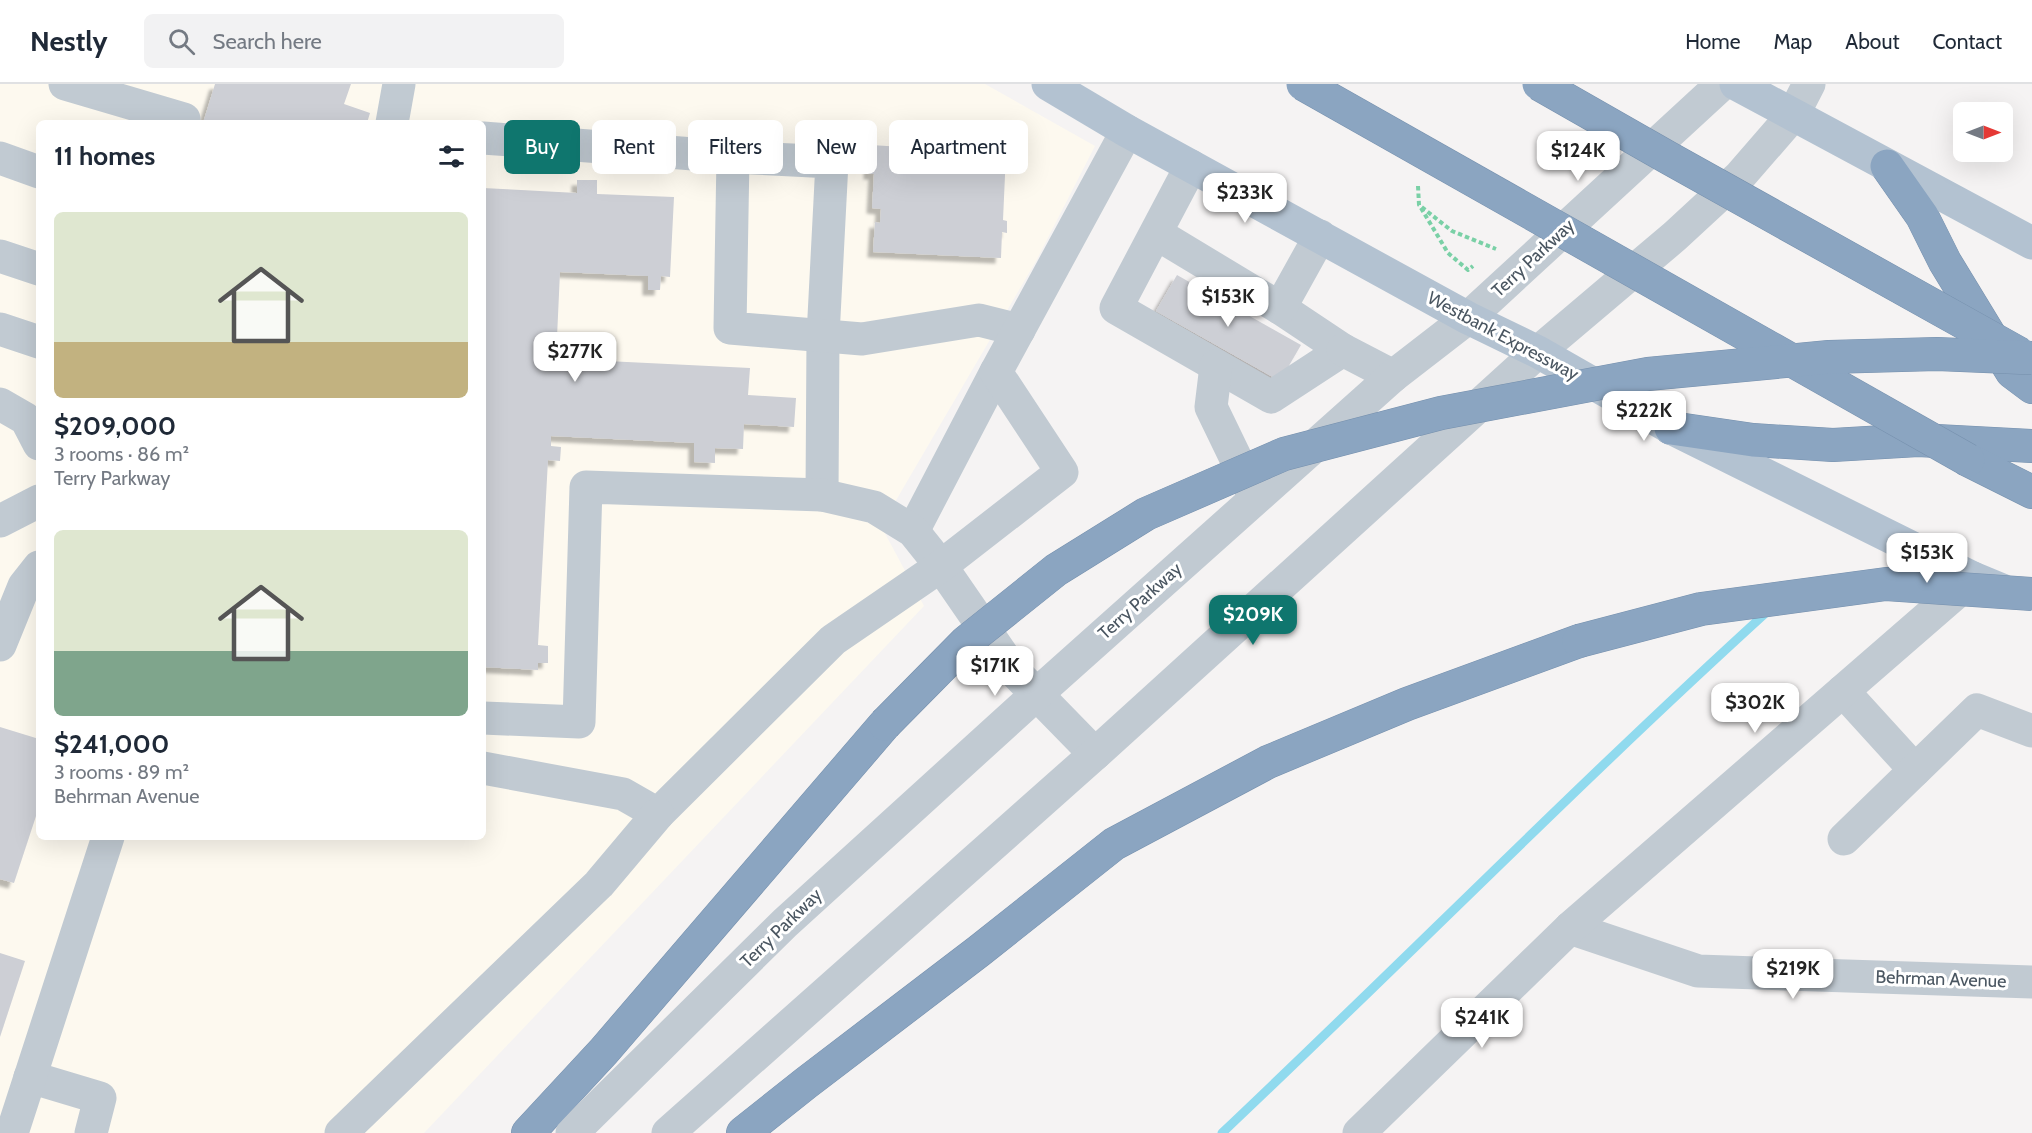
<!DOCTYPE html>
<html lang="en">
<head>
<meta charset="utf-8">
<style>
	:root { --surface:#fff; --page:#f2f2f3; --text:#1f2937; --muted:#747a83; --line:#e0e1e3; --accent:#0f766e }
	body { margin:0; font-family:Cabin,sans-serif; background:var(--page); color:var(--text); height:100vh; display:flex; flex-direction:column; font-size:22px; white-space:nowrap }
	* { box-sizing:border-box; margin:0 }
	p { font-size:20px; color:var(--muted) }
	.icon { flex:none; width:33px; height:33px; fill:none; stroke:currentColor; stroke-width:2; stroke-linecap:round; stroke-linejoin:round }
	.map { position:relative; flex:1; overflow:hidden }
	.side { position:absolute; left:36px; top:36px; width:450px; height:720px; display:flex; flex-direction:column; background:var(--surface); border-radius:9px; box-shadow:0 6px 24px #0002 }
	.side>* { flex:none }
	.banner { position:absolute; left:504px; top:36px; width:570px; height:54px; display:flex; gap:12px }
	.needle { width:39px; rotate:90deg }
	.fabs { position:absolute; left:1953px; top:18px; display:grid; gap:12px }
	.fabs a { display:grid; place-items:center; width:60px; height:60px; border-radius:9px; background:var(--surface); box-shadow:0 6px 24px #0002; font-size:30px }
	.price { position:absolute; translate:-50% -51px; padding:0 14px; border-radius:12px; background:#fff; color:#222; font-size:20px; line-height:39px; filter:drop-shadow(0 2px 3px #0008) }
	.price::after { content:''; position:absolute; left:50%; top:36px; width:18px; height:14px; margin-left:-9px; background:inherit; clip-path:polygon(0 0,100% 0,50% 100%) }
	.price.active { background:var(--accent); color:#fff }
	ul { padding:0; list-style:none }
	li { display:grid; align-content:center; gap:12px; height:318px; padding:0 18px }
	li span { display:grid; place-items:center; height:186px; border-radius:9px; color:#555 }
	li>.icon { margin-inline-start:auto }
	span .icon { width:108px; height:108px; fill:#fffc; stroke-width:1 }
	li b { font-size:26px }
	h2 { display:flex; justify-content:space-between; align-items:center; height:72px; padding:0 18px; font-size:26px }
	.tag { padding:0 21px; border-radius:9px; background:var(--surface); box-shadow:0 6px 24px #0002; font-size:21px; line-height:54px }
	.tag.active { background:var(--accent); color:#fff }
	header { display:flex; align-items:center; gap:36px; box-sizing:border-box; height:84px; padding:0 30px; background:var(--surface); border-bottom:2px solid var(--line) }
	header strong { font-size:28px }
	nav { display:flex; gap:33px; margin-inline-start:auto; font-size:21px }
	.search { width:420px; height:54px; background:var(--page); display:flex; align-items:center; gap:15px; box-sizing:border-box; padding:0 21px; border-radius:9px; color:var(--muted); font-size:22px }
	.map>svg:first-child { display:block }
</style>
</head>
<body>
<header>
<strong>Nestly</strong>
<div class="search"><svg class="icon" aria-label="search" viewBox="0 0 24 24"><circle cx="10" cy="10" r="6"/><path d="M15 15l6 6"/></svg>Search here</div>
<nav><a>Home</a><a>Map</a><a>About</a><a>Contact</a></nav>
</header>
<div class="map">
<svg width="2032" height="1049" viewBox="0 0 2032 1049">
	<defs>
		<filter id="shadow"><feDropShadow dx="-5.5" dy="5.5" stdDeviation="1.5" flood-color="#0004"/></filter>
	</defs>
	<rect width="100%" height="100%" fill="#f5f3f3"/>
	<path fill="#fdf9ef" fill-rule="evenodd" d="M 0,0 L 985,0 L 1095,62 L 1036,177 L 881,442 L 924,522 L 424,1049 L 0,1049 ZM 39,39 L 483,39 L 483,753 L 39,753 Z"/>
	<g fill="none" stroke-linecap="round" stroke-linejoin="round">
		<path stroke="#90daee" stroke-width="9" d="M 1222,1049 C 1405,876 1582,696 1769,526"/>
	</g>
	<g fill="#cdcfd5" filter="url(#shadow)">
		<polygon points="215,0 351,0 344,20 370,29 367,39 203,39"/>
		<polygon points="870,61 1006,69 1003,136 1007,137 1007,149 1002,148 1001,174 873,168 875,138 880,139 881,125 872,124 874,90 869,90"/>
		<polygon points="577,96 597,96 597,110 674,113 670,193 661,192 660,206 648,206 648,192 560,188 556,275 570,275 571,264 586,265 586,276 750,284 748,311 796,314 794,343 744,340 743,365 715,364 715,379 694,378 694,359 551,352 551,362 561,363 560,377 548,376 538,561 548,562 548,579 538,579 538,586 483,583 483,104 577,109"/>
		<polygon points="1177,191 1301,261 1280,297 1156,227"/>
		<polygon points="0,643 39,655 39,723 14,799 0,795"/>
		<polygon points="0,869 25,877 0,953"/>
	</g>
	<g fill="none" stroke-linecap="round" stroke-linejoin="round">
		<defs>
			<g id="highway">
				<polyline points="1887,82 1922,132 1945,178 2012,288 2032,303"/>
				<polyline points="1671,344 1753,356 1833,361 1918,356 2032,362"/>
				<polyline points="1968,376 2032,408"/>
				<polyline points="528,1049 604,967 885,640"/>
				<polyline points="743,1049 806,999 979,867 1114,760 1268,678 1407,620 1579,557"/>
			</g>
		</defs>
		<use href="#highway" stroke="#7690ad" stroke-width="34"/>
		<g stroke="#7ad0a6" stroke-width="4" stroke-dasharray="4.5 3" stroke-linecap="butt">
			<polyline points="1418,102 1419,121 1452,147 1496,165"/>
			<polyline points="1421,124 1448,169 1468,186 1473,182"/>
		</g>
		<g stroke="#c1cad2" stroke-width="33">
			<polyline points="65,0 184,35"/>
			<polyline points="392,39 399,0"/>
			<polyline points="483,54 733,73 832,78 823,252 822,411"/>
			<polyline points="733,73 730,244 862,255 979,236 1019,246"/>
			<polyline points="0,74 39,88"/>
			<polyline points="1157,150 1280,224 1343,266 1271,313 1116,224 1191,82"/>
			<polyline points="0,172 39,185"/>
			<polyline points="1280,224 1320,152"/>
			<polyline points="0,245 39,258"/>
			<polyline points="1343,266 1393,292"/>
			<polyline points="1216,282 1211,323 1255,414"/>
			<polyline points="0,320 26,335 39,360"/>
			<polyline points="0,437 39,417"/>
			<polyline points="913,447 996,288"/>
			<polyline points="0,561 24,502 39,483"/>
			<polyline points="1843,607 1915,686"/>
			<polyline points="483,634 579,638 586,403 822,411 874,423 913,447 941,482 1012,585 1095,670"/>
			<polyline points="483,684 623,710 658,730 833,556 941,482 1062,388 996,288 1127,47"/>
			<polyline points="1844,755 1977,626 2032,647"/>
			<polyline points="1570,844 1698,887 2032,898"/>
			<polyline points="30,993 100,1014 91,1049"/>
			<polyline points="12,1049 108,753"/>
			<polyline points="341,1049 599,800 658,730"/>
			<polyline points="572,1049 785,839 1038,609 1393,292 1468,234 1722,0"/>
			<polyline points="668,1049 1095,670 1538,268 1675,152 1740,92 1793,31 1809,0"/>
			<polyline points="1359,1049 1570,844 1973,494"/>
		</g>
		<g stroke="#b3c2d1" stroke-width="33">
			<polyline points="1048,0 1127,47 1468,234 1538,268 1671,344 1973,494 2002,506"/>
			<polyline points="1736,0 2032,159"/>
		</g>
		<use href="#highway" stroke="#8ba5c1" stroke-width="33"/>
		<defs>
			<g id="highway-bridge">
				<polyline points="1303,0 1968,376"/>
				<polyline points="1539,0 1667,73 2020,270"/>
				<polyline points="1579,557 1701,525 1886,500 2032,510"/>
				<polyline points="885,640 966,558 1056,486 1146,430 1284,370 1441,329 1648,290 1829,273 1937,270 2032,274"/>
			</g>
		</defs>
		<use href="#highway-bridge" stroke="#7690ad" stroke-width="34" stroke-linecap="butt"/>
		<use href="#highway-bridge" stroke="#8ba5c1" stroke-width="33"/>
	</g>
	<g text-anchor="middle" stroke-width="6" stroke-linejoin="round" paint-order="stroke">
		<g font-size="18" fill="#4a5661" stroke="#fff">
			<text transform="translate(1533 174) rotate(-43)" y="6">Terry Parkway</text>
			<text transform="translate(1503 252) rotate(28)" y="6">Westbank Expressway</text>
			<text transform="translate(1140 517) rotate(-42)" y="6">Terry Parkway</text>
			<text transform="translate(781 844) rotate(-44)" y="6">Terry Parkway</text>
			<text transform="translate(1941 895) rotate(2)" y="6">Behrman Avenue</text>
		</g>
	</g>
</svg>
<div class="fabs">
<a><svg class="needle" viewBox="-14 -14 28 28"><path d="M0-13l5 13h-10z" fill="#e53935"/><path d="M0 13l5-13h-10z" fill="#747a83"/></svg></a>
</div>
<b class="price" style="left:1578px;top:98px">$124K</b>
<b class="price" style="left:1245px;top:140px">$233K</b>
<b class="price" style="left:1228px;top:244px">$153K</b>
<b class="price" style="left:575px;top:299px">$277K</b>
<b class="price" style="left:1644px;top:358px">$222K</b>
<b class="price" style="left:1927px;top:500px">$153K</b>
<b class="price active" style="left:1253px;top:562px">$209K</b>
<b class="price" style="left:995px;top:613px">$171K</b>
<b class="price" style="left:1755px;top:650px">$302K</b>
<b class="price" style="left:1793px;top:916px">$219K</b>
<b class="price" style="left:1482px;top:965px">$241K</b>
<div class="banner">
<a class="tag active">Buy</a>
<a class="tag">Rent</a>
<a class="tag">Filters</a>
<a class="tag">New</a>
<a class="tag">Apartment</a>
</div>
<section class="side">
<h2>11 homes<svg class="icon" aria-label="filters" viewBox="0 0 24 24"><path d="M4 7h16M4 17h16"/><circle cx="9" cy="7" r="2"/><circle cx="15" cy="17" r="2"/></svg></h2>
<ul>
<li><span style="background:linear-gradient(#dfe7d0 70%,#c2b280 0)"><svg class="icon" aria-label="home" viewBox="0 0 24 24"><path d="M3 11l9-7 9 7M6 9v11h12V9"/></svg></span><div><b>$209,000</b><p>3 rooms · 86 m²</p><p>Terry Parkway</p></div></li>
<li><span style="background:linear-gradient(#dfe7d0 65%,#7fa58c 0)"><svg class="icon" aria-label="home" viewBox="0 0 24 24"><path d="M3 11l9-7 9 7M6 9v11h12V9"/></svg></span><div><b>$241,000</b><p>3 rooms · 89 m²</p><p>Behrman Avenue</p></div></li>
</ul>
</section>
</div>
</body>
</html>
